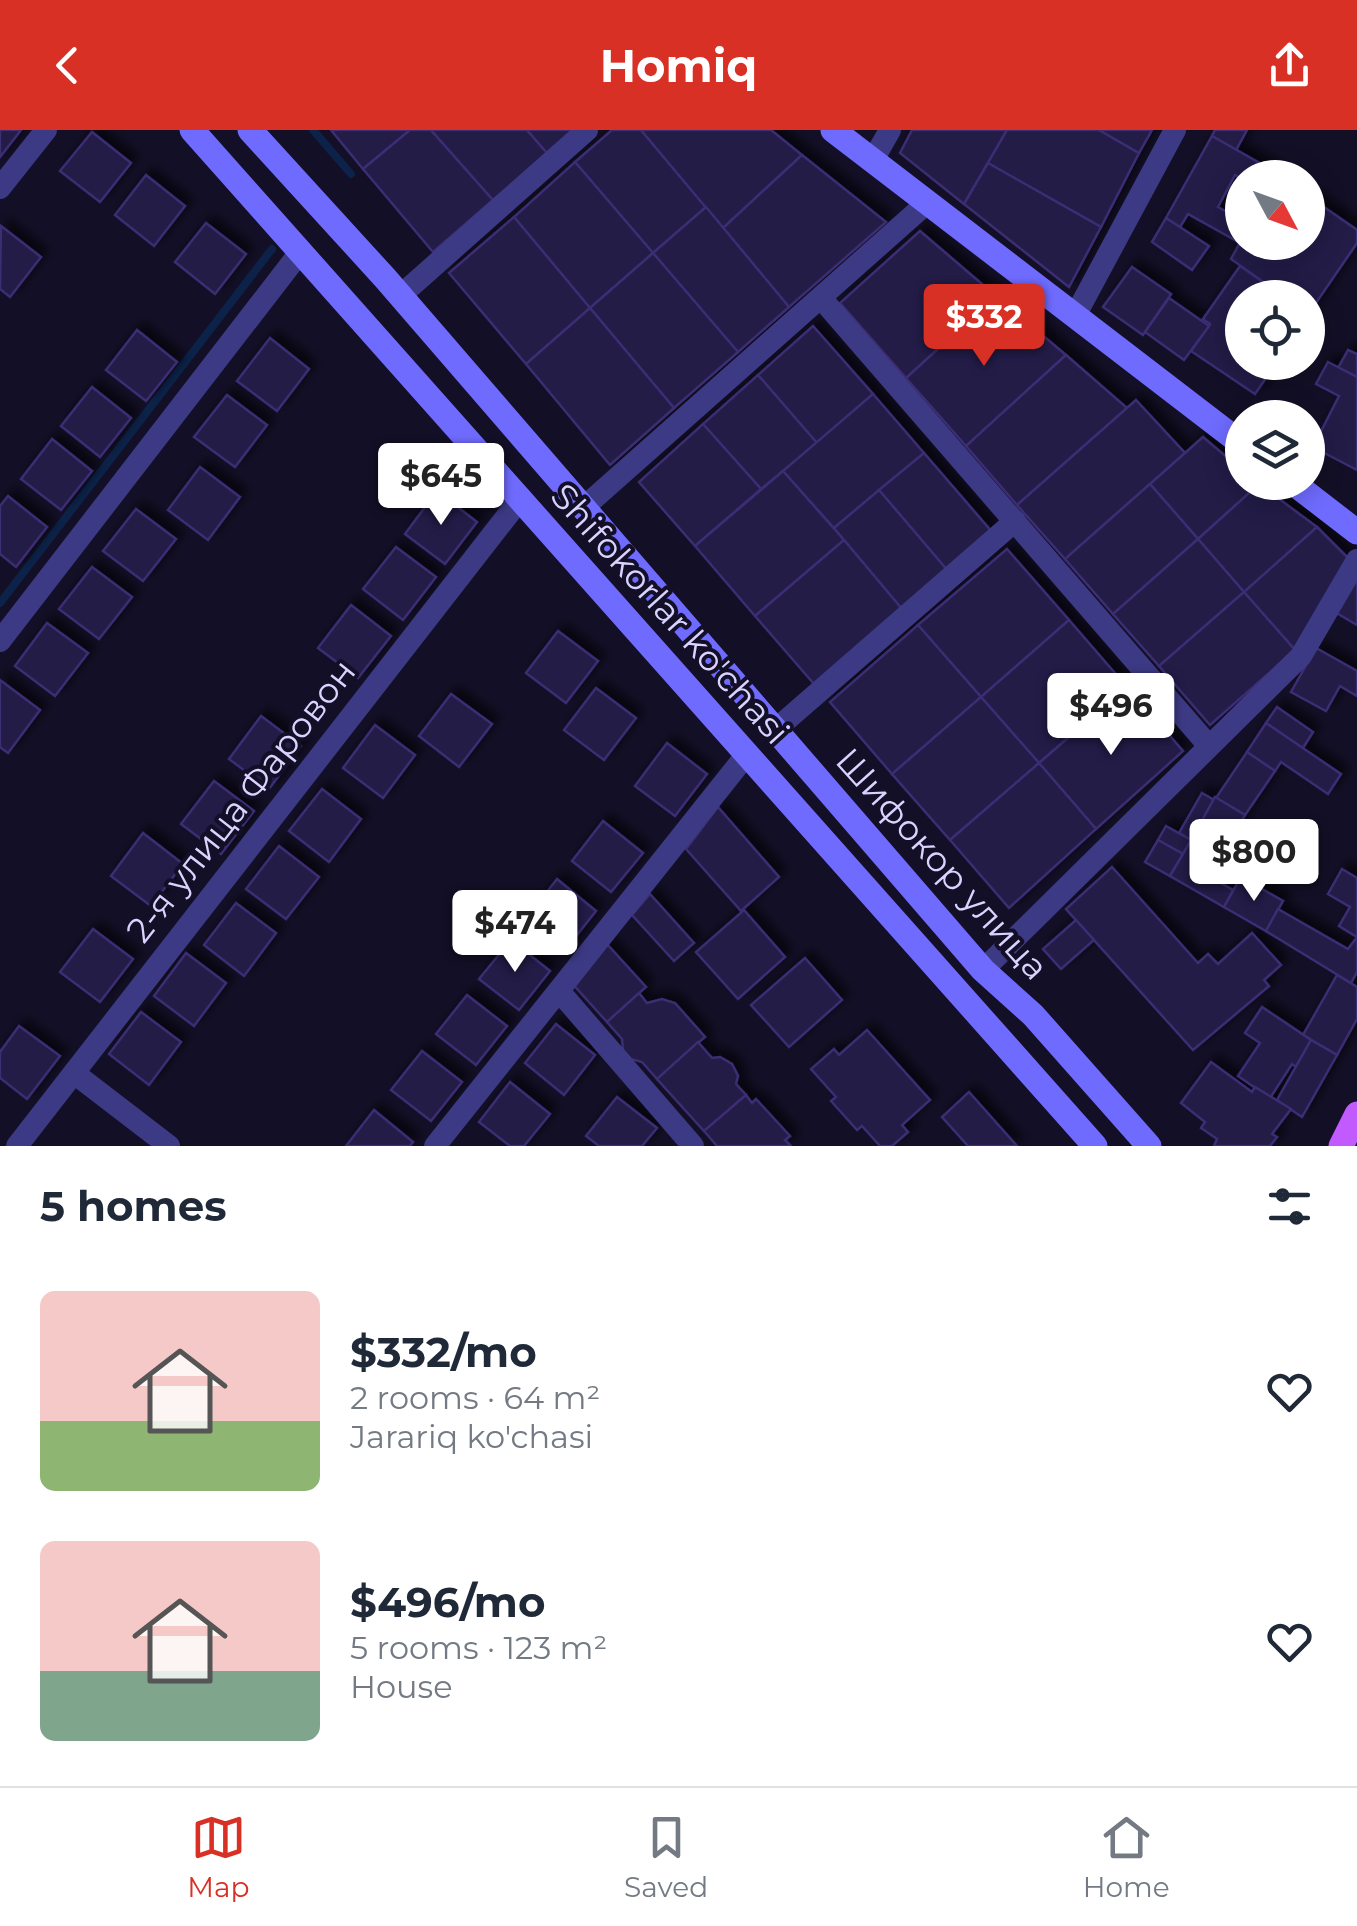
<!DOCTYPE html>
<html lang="en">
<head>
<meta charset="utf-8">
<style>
	:root { --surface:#fff; --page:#f2f2f3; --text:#1f2937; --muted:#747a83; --line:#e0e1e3; --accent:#d93025 }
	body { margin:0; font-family:Montserrat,sans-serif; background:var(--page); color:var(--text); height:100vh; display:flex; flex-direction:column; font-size:38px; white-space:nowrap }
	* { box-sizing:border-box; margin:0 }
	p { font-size:32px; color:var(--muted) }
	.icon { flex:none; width:55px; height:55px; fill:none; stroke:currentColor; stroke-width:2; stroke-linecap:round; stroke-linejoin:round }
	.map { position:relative; height:1016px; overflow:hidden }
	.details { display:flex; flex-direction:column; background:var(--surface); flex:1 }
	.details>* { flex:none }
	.needle { width:65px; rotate:131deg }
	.tools { position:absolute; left:1225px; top:30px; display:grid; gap:20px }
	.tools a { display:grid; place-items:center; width:100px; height:100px; border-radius:50%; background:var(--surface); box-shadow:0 5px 25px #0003; font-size:50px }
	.price { position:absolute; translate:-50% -85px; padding:0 22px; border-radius:10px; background:#fff; color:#222; font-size:32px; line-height:65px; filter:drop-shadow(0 2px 5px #0008) }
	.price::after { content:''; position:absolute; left:50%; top:60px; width:30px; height:22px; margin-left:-15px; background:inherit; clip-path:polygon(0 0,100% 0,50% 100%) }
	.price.active { background:var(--accent); color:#fff }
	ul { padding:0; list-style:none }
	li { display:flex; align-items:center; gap:30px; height:250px; padding:0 40px }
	li span { display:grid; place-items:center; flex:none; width:280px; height:200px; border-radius:15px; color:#555 }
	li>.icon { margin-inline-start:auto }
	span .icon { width:120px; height:120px; fill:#fffc; stroke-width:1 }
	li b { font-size:42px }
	h2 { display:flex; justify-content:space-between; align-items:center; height:120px; padding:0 40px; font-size:42px }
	header { display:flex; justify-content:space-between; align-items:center; height:130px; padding:0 40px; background:var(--accent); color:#fff; font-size:45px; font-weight:700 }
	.dock { display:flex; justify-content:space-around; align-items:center; height:140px; border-top:2px solid var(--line); background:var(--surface); font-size:28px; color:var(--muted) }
	.dock a { display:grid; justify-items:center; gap:5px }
	.dock .active { color:var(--accent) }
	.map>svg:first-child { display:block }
</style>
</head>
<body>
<header><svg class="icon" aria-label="back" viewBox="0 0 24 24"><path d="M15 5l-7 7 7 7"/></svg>Homiq<svg class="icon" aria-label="share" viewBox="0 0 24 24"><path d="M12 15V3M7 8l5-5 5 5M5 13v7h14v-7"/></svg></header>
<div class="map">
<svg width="1357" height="1016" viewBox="0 0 1357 1016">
	<defs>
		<filter id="shadow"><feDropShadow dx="7" dy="-7" stdDeviation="5" flood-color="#0009"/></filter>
	</defs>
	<rect width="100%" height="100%" fill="#130f26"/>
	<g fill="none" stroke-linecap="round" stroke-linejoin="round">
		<g stroke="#0c2248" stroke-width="8">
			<polyline points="313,0 351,44"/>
			<polyline points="0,473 272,119"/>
		</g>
	</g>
	<g fill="#241b47" stroke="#3b2d73" stroke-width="2.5" filter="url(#shadow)">
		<polygon points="0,0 21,0 0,27"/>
		<polygon points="331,0 410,0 363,39"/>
		<polygon points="410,0 431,0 493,70 433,122 363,39"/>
		<polygon points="431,0 527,0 547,23 493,70"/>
		<polygon points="527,0 574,0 547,23"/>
		<polygon points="612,0 641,0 706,77 653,123 575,32"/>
		<polygon points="641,0 771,0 802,25 723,98"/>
		<polygon points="912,0 1007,0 964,74 900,23"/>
		<polygon points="1007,0 1099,0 1139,23 1101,97 988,33"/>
		<polygon points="1099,0 1152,0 1139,23"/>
		<polygon points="1215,0 1247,0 1236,20 1212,6"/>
		<polygon points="92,2 131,33 100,72 60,41"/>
		<polygon points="1212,6 1279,44 1277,48 1242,49 1235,45 1218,77 1236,87 1242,76 1240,113 1188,84 1180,97 1166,88"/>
		<polygon points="802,25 886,92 789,177 723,98"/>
		<polygon points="575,32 653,123 590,178 514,87"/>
		<polygon points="988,33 1101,97 1069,157 964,74"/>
		<polygon points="146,45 185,76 154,116 115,85"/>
		<polygon points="1308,66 1357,100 1357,113 1309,183 1308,168 1286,168 1231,129 1242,109 1242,112 1272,112 1285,121 1290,112 1308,112"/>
		<polygon points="706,77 789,177 738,222 653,123"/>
		<polygon points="514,87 590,178 526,234 449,143"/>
		<polygon points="1166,88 1209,116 1192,140 1152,112"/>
		<polygon points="206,93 246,124 215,164 175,132"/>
		<polygon points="1,96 41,127 10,167 0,159"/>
		<polygon points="920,101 996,166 906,248 840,173"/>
		<polygon points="653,123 738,222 674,278 590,178"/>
		<polygon points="1240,136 1286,168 1242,168 1242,188 1233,202 1242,208 1242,232 1277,232 1255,264 1191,221 1210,194 1203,189"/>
		<polygon points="1132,137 1171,164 1143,205 1103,177"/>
		<polygon points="996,166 1066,225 966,316 906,248"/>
		<polygon points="1169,168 1209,196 1184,230 1145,202"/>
		<polygon points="590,178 674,278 610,335 526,234"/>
		<polygon points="813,196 873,264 817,313 758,245"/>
		<polygon points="137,200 177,232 146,271 106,240"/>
		<polygon points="270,208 309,239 277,281 237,251"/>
		<polygon points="1348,220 1357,224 1357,247 1338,238"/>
		<polygon points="1066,225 1127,278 1017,375 966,316"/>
		<polygon points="1328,232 1357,247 1357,340 1313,317 1339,266 1316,254"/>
		<polygon points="758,245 817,313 761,359 703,294"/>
		<polygon points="92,257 131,288 100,327 61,296"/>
		<polygon points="873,264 924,323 834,398 783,341"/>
		<polygon points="227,265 267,295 235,337 194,307"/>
		<polygon points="1136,270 1185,323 1065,429 1017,375"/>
		<polygon points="703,294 761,359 695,416 639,352"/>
		<polygon points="1203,307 1242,340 1242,352 1259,354 1198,409 1150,354"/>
		<polygon points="52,309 92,341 61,380 21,349"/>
		<polygon points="924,323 992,402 948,441 879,360"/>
		<polygon points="200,337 240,367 208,410 168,380"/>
		<polygon points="783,341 844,410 755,486 695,416"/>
		<polygon points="1150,354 1198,409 1113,484 1065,429"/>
		<polygon points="1259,354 1317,397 1244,462 1198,409"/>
		<polygon points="879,360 948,441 902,479 834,398"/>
		<polygon points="437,361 477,392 445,434 405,404"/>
		<polygon points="8,366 47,397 16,437 0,424 0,376"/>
		<polygon points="136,379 176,409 143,451 103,421"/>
		<polygon points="1317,397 1350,430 1295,520 1244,462"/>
		<polygon points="1198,409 1244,462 1159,536 1113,484"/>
		<polygon points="844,410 902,479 814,554 755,486"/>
		<polygon points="396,417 436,447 403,490 363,459"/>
		<polygon points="1007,419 1069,490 981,567 918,495"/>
		<polygon points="92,437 132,467 99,509 59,479"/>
		<polygon points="1357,443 1357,495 1335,482"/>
		<polygon points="1244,462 1295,520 1210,595 1159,536"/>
		<polygon points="351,475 391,506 358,548 318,518"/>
		<polygon points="1069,490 1127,557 1039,633 981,567"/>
		<polygon points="47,493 88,523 55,566 15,536"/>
		<polygon points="918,495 981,567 892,644 830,572"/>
		<polygon points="558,501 598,531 566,573 526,543"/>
		<polygon points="1316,518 1357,541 1357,566 1340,556 1326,581 1291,562"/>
		<polygon points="0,550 40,580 8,623 0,617"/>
		<polygon points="1127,557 1183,621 1096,699 1039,633"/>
		<polygon points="596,558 636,588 604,630 564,600"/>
		<polygon points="451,564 492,594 459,637 419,606"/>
		<polygon points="981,567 1039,633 950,710 892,644"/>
		<polygon points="1277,577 1313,602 1303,618 1266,593"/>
		<polygon points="261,586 301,616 269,659 229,629"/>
		<polygon points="1266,593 1341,644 1328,664 1281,632 1275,641 1247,622"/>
		<polygon points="375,595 415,625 383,668 343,638"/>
		<polygon points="667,613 707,644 675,686 635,656"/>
		<polygon points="1247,622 1275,641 1245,685 1216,668"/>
		<polygon points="1039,633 1096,699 1009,778 950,710"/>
		<polygon points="214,651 254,681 221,724 181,694"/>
		<polygon points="322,659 361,689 329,732 289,701"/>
		<polygon points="1202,663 1214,670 1191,710 1179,703"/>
		<polygon points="1215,667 1245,685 1220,729 1190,712"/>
		<polygon points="718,677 779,747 741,781 686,719"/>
		<polygon points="603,691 643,723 611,762 572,731"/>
		<polygon points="1166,696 1191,710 1183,724 1158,710"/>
		<polygon points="143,703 183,734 151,776 111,746"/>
		<polygon points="1158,710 1183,724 1170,746 1145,732"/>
		<polygon points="1190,712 1220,729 1210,747 1233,760 1224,777 1170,746"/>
		<polygon points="279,716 319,747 286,789 246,759"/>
		<polygon points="1112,737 1198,833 1208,824 1218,834 1252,803 1281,835 1264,850 1269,856 1193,920 1066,779"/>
		<polygon points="1342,739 1357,748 1357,807 1339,796 1350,777 1328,764"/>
		<polygon points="1241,747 1283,771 1266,801 1224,777"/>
		<polygon points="557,749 596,781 565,820 526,789"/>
		<polygon points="650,764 694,813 674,831 632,785"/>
		<polygon points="236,773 276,803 244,846 204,815"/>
		<polygon points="1278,779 1348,819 1357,807 1357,842 1351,853 1266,801"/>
		<polygon points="744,780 785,827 738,869 696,822"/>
		<polygon points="1076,790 1094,810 1061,839 1043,819"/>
		<polygon points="93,799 133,829 100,872 60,842"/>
		<polygon points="511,810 550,841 519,880 479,849"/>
		<polygon points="606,813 646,857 607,892 570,851"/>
		<polygon points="186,823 226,853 194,896 154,866"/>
		<polygon points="805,828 842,870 789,917 751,875"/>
		<polygon points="1337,845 1357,857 1357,889 1337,925 1303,905"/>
		<polygon points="639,863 647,873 662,869 675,873 705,907 657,949 642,932 631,929 623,920 622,909 607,892"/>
		<polygon points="467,865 507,896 476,935 436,904"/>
		<polygon points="1262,877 1311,910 1296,937 1292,934 1270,968 1238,946 1260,913 1245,903"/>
		<polygon points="141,882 181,912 149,955 109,924"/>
		<polygon points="556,894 595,925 564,965 525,933"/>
		<polygon points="19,896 60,926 27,969 0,948 0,922"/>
		<polygon points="867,900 930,970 902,995 908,1002 892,1016 880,1016 862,996 857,1000 831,971 836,967 811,939 834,919 839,925"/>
		<polygon points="1311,910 1337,925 1302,987 1277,970"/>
		<polygon points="698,912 712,928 720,927 732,934 738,946 736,954 746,965 704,1001 657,949"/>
		<polygon points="422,921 462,952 431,991 391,960"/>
		<polygon points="1211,932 1252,962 1255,957 1291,979 1272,1004 1277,1007 1270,1016 1214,1016 1217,1009 1201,998 1205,992 1181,973"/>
		<polygon points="510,952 550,984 524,1016 510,1016 479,992"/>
		<polygon points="969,962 1017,1016 968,1016 942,987"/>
		<polygon points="746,965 752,973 756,969 790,1006 785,1010 791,1016 717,1016 704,1001"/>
		<polygon points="617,967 657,998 642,1016 599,1016 586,1006"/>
		<polygon points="374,980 413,1012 410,1016 346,1016"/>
	</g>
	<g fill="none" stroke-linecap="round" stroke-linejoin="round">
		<g stroke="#3d3a85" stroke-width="22">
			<polyline points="873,30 890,0"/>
			<polyline points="0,58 46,0"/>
			<polyline points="400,166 587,0"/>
			<polyline points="821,168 1209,616"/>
			<polyline points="1075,186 1175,0"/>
			<polyline points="582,379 928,72"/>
			<polyline points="0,511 301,121"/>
			<polyline points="775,600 1015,391"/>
			<polyline points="983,840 1301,526 1357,430"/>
			<polyline points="559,861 693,1016"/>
			<polyline points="74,943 169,1016"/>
			<polyline points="17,1016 521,368"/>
			<polyline points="435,1016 747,624"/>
		</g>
		<g stroke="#6f6bff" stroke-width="25">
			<polyline points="192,0 1095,1016"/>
			<polyline points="250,0 385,148 983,840 1033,885 1149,1016"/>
			<polyline points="833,0 1242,314"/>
			<polyline points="1292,352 1357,402"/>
		</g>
		<polyline stroke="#c25bff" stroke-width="25" points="1341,1016 1357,984"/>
	</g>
	<g text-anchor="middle" stroke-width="8" stroke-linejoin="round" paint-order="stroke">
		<g font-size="35" fill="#d9d4ff" stroke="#130f26">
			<text transform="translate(670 484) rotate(48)" y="12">Shifokorlar ko'chasi</text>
			<text transform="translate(241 671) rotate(-52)" y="12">2-я улица Фаровон</text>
			<text transform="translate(942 734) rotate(48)" y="12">Шифокор улица</text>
		</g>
	</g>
</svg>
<div class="tools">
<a><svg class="needle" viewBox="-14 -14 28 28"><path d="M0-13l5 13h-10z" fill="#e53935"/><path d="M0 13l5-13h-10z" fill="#747a83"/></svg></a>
<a><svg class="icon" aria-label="locate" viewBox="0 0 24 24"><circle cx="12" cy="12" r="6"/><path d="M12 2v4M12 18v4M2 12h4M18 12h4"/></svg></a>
<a><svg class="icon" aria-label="layers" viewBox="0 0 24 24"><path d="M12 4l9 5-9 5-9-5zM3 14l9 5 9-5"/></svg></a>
</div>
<b class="price active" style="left:984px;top:239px">$332</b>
<b class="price" style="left:441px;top:398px">$645</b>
<b class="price" style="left:1111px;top:628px">$496</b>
<b class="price" style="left:1254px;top:774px">$800</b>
<b class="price" style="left:515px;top:845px">$474</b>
</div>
<section class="details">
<h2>5 homes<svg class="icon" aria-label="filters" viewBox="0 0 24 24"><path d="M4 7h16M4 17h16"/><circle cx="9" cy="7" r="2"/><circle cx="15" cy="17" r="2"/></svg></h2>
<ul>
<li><span style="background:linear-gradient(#f6c9c9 65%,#8fb573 0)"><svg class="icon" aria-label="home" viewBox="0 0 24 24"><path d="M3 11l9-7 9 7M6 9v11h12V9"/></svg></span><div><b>$332/mo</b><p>2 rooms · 64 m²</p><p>Jarariq ko'chasi</p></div><svg class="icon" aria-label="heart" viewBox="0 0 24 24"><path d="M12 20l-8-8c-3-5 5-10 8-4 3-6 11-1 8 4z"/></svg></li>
<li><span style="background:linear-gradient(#f6c9c9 65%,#7fa58c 0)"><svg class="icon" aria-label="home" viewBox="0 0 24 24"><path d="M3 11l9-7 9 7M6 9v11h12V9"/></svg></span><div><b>$496/mo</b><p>5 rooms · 123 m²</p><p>House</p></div><svg class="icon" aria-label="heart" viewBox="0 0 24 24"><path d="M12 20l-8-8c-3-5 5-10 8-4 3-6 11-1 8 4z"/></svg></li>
</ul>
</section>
<nav class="dock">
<a class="active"><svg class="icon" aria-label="map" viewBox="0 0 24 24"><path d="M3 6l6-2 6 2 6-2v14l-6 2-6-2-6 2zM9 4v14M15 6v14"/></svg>Map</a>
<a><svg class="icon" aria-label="saved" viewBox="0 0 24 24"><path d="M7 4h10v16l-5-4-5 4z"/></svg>Saved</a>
<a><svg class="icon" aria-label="home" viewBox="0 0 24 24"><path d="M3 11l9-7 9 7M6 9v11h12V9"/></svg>Home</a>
</nav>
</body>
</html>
